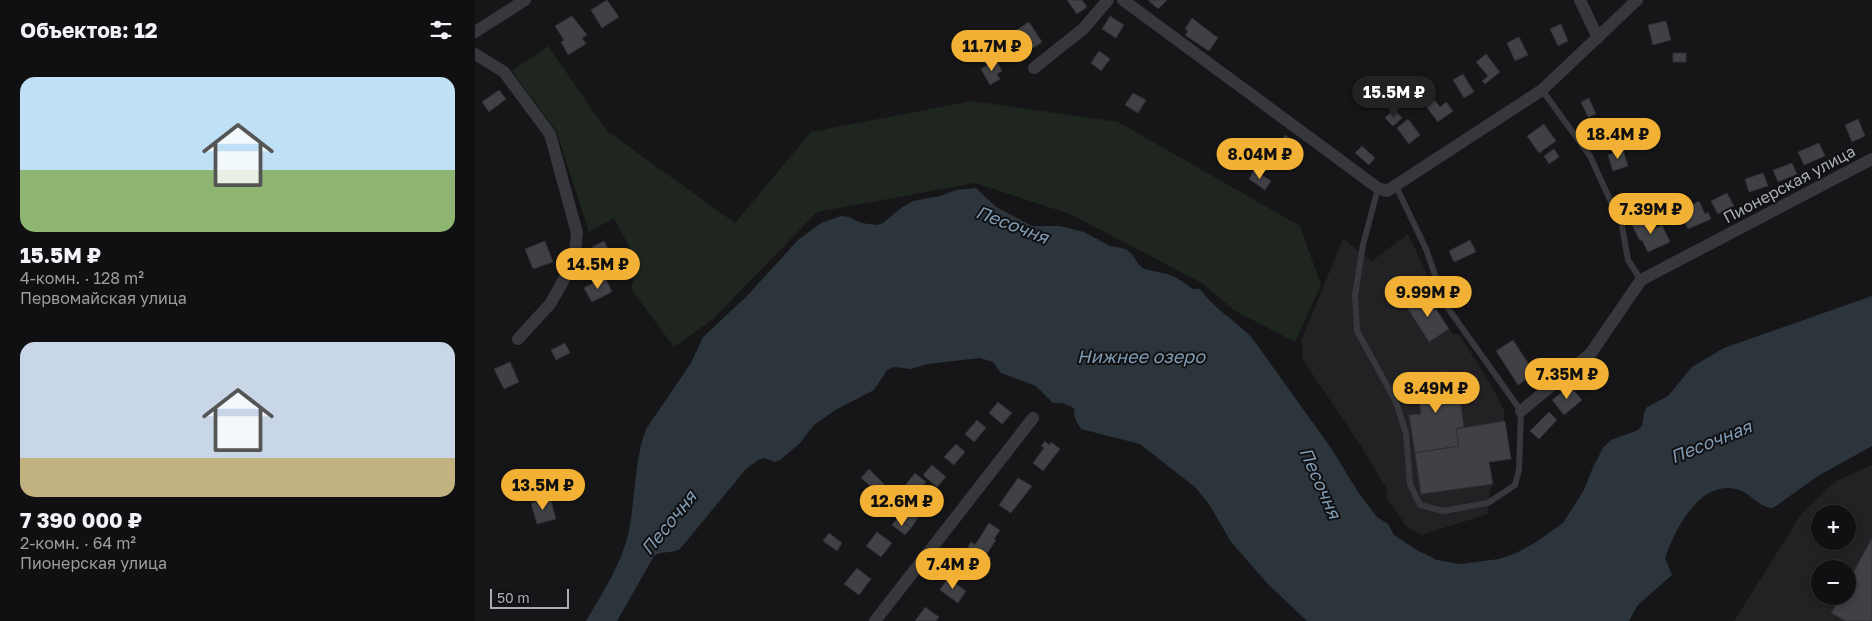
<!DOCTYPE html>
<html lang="ru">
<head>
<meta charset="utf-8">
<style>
	:root { --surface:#101012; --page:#1e1e20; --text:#f1f3f6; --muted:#9c9d9f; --line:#303032; --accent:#f2b134 }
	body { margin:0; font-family:"Golos Text",sans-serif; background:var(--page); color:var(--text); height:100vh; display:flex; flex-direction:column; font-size:19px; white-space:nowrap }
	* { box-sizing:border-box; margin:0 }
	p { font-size:16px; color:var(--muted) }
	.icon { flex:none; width:28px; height:28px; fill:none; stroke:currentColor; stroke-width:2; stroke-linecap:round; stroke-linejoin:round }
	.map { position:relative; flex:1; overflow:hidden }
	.details { display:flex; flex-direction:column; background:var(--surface); width:475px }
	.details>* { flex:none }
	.controls { position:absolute; left:1336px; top:505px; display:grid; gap:10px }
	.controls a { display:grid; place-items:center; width:45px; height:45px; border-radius:50%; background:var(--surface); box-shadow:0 2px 8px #0003,0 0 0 1px var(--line); font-size:25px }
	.scale { position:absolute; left:15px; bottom:12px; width:79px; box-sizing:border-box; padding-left:5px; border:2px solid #a8adb8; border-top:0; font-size:14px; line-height:18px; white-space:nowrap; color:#a8adb8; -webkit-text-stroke:4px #111113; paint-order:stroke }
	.price { position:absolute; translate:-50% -42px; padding:0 11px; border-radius:18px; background:var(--accent); color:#111; font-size:16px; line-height:32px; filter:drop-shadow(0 1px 2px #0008) }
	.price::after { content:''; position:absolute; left:50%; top:30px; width:15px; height:11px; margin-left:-8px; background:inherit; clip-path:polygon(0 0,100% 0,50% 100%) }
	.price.selected { background:#222; color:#fff }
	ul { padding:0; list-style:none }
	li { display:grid; align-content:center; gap:10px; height:265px; padding:0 20px }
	li span { display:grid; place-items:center; height:155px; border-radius:15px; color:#555 }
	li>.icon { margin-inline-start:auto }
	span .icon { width:90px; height:90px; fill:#fffc; stroke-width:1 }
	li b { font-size:21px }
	h2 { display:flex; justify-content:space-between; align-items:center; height:60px; padding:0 20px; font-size:21px }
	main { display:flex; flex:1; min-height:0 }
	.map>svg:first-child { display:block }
</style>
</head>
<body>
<main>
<section class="details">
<h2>Объектов: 12<svg class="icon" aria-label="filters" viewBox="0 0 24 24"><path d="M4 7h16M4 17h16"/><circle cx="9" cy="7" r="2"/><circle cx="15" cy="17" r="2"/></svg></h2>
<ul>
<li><span style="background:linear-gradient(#bfe0f5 60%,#8fb573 0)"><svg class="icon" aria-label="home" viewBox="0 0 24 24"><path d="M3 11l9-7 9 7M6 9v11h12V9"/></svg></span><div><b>15.5M ₽</b><p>4-комн. · 128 m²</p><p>Первомайская улица</p></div></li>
<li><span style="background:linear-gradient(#c9d6e8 75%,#c2b280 0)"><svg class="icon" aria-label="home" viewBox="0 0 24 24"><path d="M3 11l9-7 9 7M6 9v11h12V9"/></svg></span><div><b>7 390 000 ₽</b><p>2-комн. · 64 m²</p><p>Пионерская улица</p></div></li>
</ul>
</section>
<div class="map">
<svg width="1397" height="621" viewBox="0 0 1397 621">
	<rect width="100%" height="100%" fill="#161618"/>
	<g fill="#222225" fill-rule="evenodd">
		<polygon points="933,234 952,274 947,281 952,293 974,329 979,335 984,334 1017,387 1029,410 1029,423 1037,459 1015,463 1017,485 1014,496 1013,514 946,535 932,527 911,497 913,491 886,446 828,360 827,339 868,239 897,261"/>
		<path d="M 1397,465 L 1397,621 L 1259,621 L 1327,513 L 1361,481 ZM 1345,514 L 1372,514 L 1372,541 L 1345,541 ZM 1345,569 L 1372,569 L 1372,596 L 1345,596 Z"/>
	</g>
	<polygon fill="#1e261f" points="73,46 132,131 260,223 336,132 497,101 643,122 825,226 846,285 820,342 760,311 727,283 595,214 500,183 342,212 238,319 199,347 156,289 163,263 139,218 114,232 81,130 37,71"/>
	<path fill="#2c353c" d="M 501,188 L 521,207 L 557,226 L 584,226 L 609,232 L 635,246 L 651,249 L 657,254 L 664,265 L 669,269 L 692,274 L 702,278 L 718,289 L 725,289 C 739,309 760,320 777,338 L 856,448 L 885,495 L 902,517 L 913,524 L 919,535 L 940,549 L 962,560 L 985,564 L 1024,559 L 1041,553 L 1058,544 L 1088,523 L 1109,490 L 1118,467 L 1128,448 L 1136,440 L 1163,430 L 1167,426 L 1169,413 L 1172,407 L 1193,396 L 1217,367 L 1227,361 L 1249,348 L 1397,296 L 1397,446 L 1343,476 L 1298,508 C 1284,508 1275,492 1261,489 C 1224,480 1200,530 1190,558 L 1197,575 L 1162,606 L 1154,621 L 832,621 L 793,584 L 756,542 L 734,504 L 720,487 L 665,444 L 606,429 L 600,418 L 599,408 L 588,403 L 578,403 L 561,386 L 526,373 L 518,362 L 505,358 L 452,364 L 436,369 L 419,367 L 412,370 L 399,390 L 362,409 L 339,425 L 325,443 L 305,460 L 300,462 L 289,458 L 283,460 L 271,469 L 205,549 C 197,554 188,550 179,556 L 142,621 L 111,621 C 128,592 147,563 154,531 C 160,499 160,457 171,429 L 216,363 L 228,337 L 272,296 L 323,240 L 346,223 L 366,216 L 374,217 L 386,223 L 402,225 L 408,223 L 426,208 L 438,201 L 465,196 L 481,190 Z"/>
	<g fill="#404145" stroke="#303034">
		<polygon points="132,0 144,17 127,28 116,10"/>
		<polygon points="592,0 607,0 612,7 602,14"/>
		<polygon points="673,0 692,0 683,9"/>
		<polygon points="97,16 112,35 107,38 111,44 93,55 86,42 89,40 80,26"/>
		<polygon points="635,16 649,25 641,38 627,29"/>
		<polygon points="717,18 743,38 734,51 710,35 713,31 710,29"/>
		<polygon points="1191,21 1196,40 1178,45 1173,25"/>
		<polygon points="554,22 567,42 558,48 552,40 539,49 531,37"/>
		<polygon points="1086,24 1093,41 1083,46 1075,29"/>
		<polygon points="1044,37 1053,55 1040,61 1032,43"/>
		<polygon points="624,51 635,59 626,71 616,63"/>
		<rect x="1198" y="53" width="13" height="9"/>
		<polygon points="1011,54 1025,72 1010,84 1007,81 1013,76 1001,62"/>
		<polygon points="521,60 527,71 522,74 525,79 515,85 506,69"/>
		<polygon points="988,74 999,92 989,98 978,80"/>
		<polygon points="944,84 952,93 939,104 931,95"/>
		<polygon points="24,90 31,99 14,112 7,102"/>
		<polygon points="658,93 671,100 663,113 650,105"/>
		<polygon points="1114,98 1121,114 1113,117 1106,102"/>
		<polygon points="959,99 965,107 971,102 978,111 963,122 950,105"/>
		<polygon points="919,109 927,118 918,126 910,118"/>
		<polygon points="933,119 945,135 934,144 922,128"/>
		<polygon points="1383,119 1390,136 1377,142 1370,125"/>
		<polygon points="1069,124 1081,141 1064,153 1052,136"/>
		<polygon points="810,135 820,142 810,158 800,152"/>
		<polygon points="1344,143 1350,156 1329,165 1323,152"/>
		<polygon points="887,146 900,158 894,165 880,153"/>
		<polygon points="1079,149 1084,157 1074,164 1069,156"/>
		<polygon points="1148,150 1153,166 1138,171 1133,155"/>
		<polygon points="1317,163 1322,174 1303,182 1298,170"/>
		<polygon points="779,170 796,181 790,190 774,179"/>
		<polygon points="1288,173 1293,186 1274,192 1270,179"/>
		<polygon points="1252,193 1259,206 1243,214 1236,201"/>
		<polygon points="1224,201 1230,214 1233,212 1236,219 1213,229 1205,212"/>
		<polygon points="1171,218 1177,230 1187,225 1195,242 1173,252 1167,240 1165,241 1157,225"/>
		<polygon points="995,240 1001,252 979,262 974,251"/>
		<polygon points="70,241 78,262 58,269 50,249"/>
		<polygon points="129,241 140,262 128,268 117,247"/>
		<polygon points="130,277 137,292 117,302 109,288"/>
		<polygon points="951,294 974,329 954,342 931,306"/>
		<polygon points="1038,340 1060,374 1043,385 1021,351"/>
		<polygon points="90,343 95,353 81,360 76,350"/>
		<polygon points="35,362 44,382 29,389 19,369"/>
		<polygon points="972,371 976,394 984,392 989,427 981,429 984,446 940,453 934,415 946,414 940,376"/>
		<polygon points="1095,386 1107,400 1089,415 1077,400"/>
		<polygon points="523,402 537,413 527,424 514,413"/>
		<polygon points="1074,412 1082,420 1064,439 1055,431"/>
		<polygon points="502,420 511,428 499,442 490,434"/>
		<polygon points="1030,421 1036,459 1014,462 1018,484 946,494 940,453 984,446 981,429"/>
		<polygon points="570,441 574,445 576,442 585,449 568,471 558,463 569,448 566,446"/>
		<polygon points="481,444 490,452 479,465 469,457"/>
		<polygon points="457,465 471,477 462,487 448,475"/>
		<polygon points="394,469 409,484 402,492 386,478"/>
		<polygon points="440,473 451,482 435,502 424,493"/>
		<polygon points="543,478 557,486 536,513 524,505"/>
		<polygon points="75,498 81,519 62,524 56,503"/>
		<polygon points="429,509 443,518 436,528 423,518"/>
		<polygon points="423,518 436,528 430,535 417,525"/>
		<polygon points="514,523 525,530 519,539 521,540 511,555 516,558 508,570 487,556 496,542 500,545"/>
		<polygon points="402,532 417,543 406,557 391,546"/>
		<polygon points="354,533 367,543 362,551 348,541"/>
		<polygon points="1397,538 1397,621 1371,621 1356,613 1366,596 1372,596 1372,584"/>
		<polygon points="382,568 396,579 384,595 369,584"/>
		<polygon points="473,578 491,591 483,603 465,590"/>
		<polygon points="450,607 464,617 461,621 440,621"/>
	</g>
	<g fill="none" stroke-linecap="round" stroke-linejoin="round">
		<g stroke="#37383d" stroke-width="6">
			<polyline points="1067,90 1115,156 1147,226 1153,260 1166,280"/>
			<polyline points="903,188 888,245 880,295 882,331 921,402 931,433 935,484 945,505 968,511 1013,503 1040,485 1044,470 1046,411 970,304 951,249 920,184"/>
		</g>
		<g stroke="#37383d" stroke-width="12">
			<polyline points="648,0 903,188 912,191 1067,90 1162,0"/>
			<polyline points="1105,0 1123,38"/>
			<polyline points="0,32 50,0"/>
			<polyline points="0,54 29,72 75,134 102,233 99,262 75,304 43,339"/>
			<polyline points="559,68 608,29 633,0"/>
			<polyline points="1046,411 1116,353 1166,280 1397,159"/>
			<polyline points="400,621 558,418"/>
		</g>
	</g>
	<g text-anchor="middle" stroke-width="4" stroke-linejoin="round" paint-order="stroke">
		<g font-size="16" fill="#a8adb8" stroke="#111113">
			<text transform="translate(1314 184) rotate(-28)" y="6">Пионерская улица</text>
		</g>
		<g font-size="18" font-style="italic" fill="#7f9bb3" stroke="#111113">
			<text transform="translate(537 225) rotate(21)" y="6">Песочня</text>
			<text x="666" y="363">Нижнее озеро</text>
			<text transform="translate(1236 442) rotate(-22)" y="6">Песочная</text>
			<text transform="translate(845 483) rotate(66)" y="6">Песочня</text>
			<text transform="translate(194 523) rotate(-51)" y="6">Песочня</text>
		</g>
	</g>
</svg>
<div class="controls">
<a>+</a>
<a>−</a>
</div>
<div class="scale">50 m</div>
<b class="price" style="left:517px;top:72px">11.7M ₽</b>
<b class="price selected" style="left:919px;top:118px">15.5M ₽</b>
<b class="price" style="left:1143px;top:160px">18.4M ₽</b>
<b class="price" style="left:785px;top:180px">8.04M ₽</b>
<b class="price" style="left:1176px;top:235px">7.39M ₽</b>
<b class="price" style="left:123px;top:290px">14.5M ₽</b>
<b class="price" style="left:953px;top:318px">9.99M ₽</b>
<b class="price" style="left:1092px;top:400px">7.35M ₽</b>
<b class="price" style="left:961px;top:414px">8.49M ₽</b>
<b class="price" style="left:68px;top:511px">13.5M ₽</b>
<b class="price" style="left:427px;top:527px">12.6M ₽</b>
<b class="price" style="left:478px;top:590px">7.4M ₽</b>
</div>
</main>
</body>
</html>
